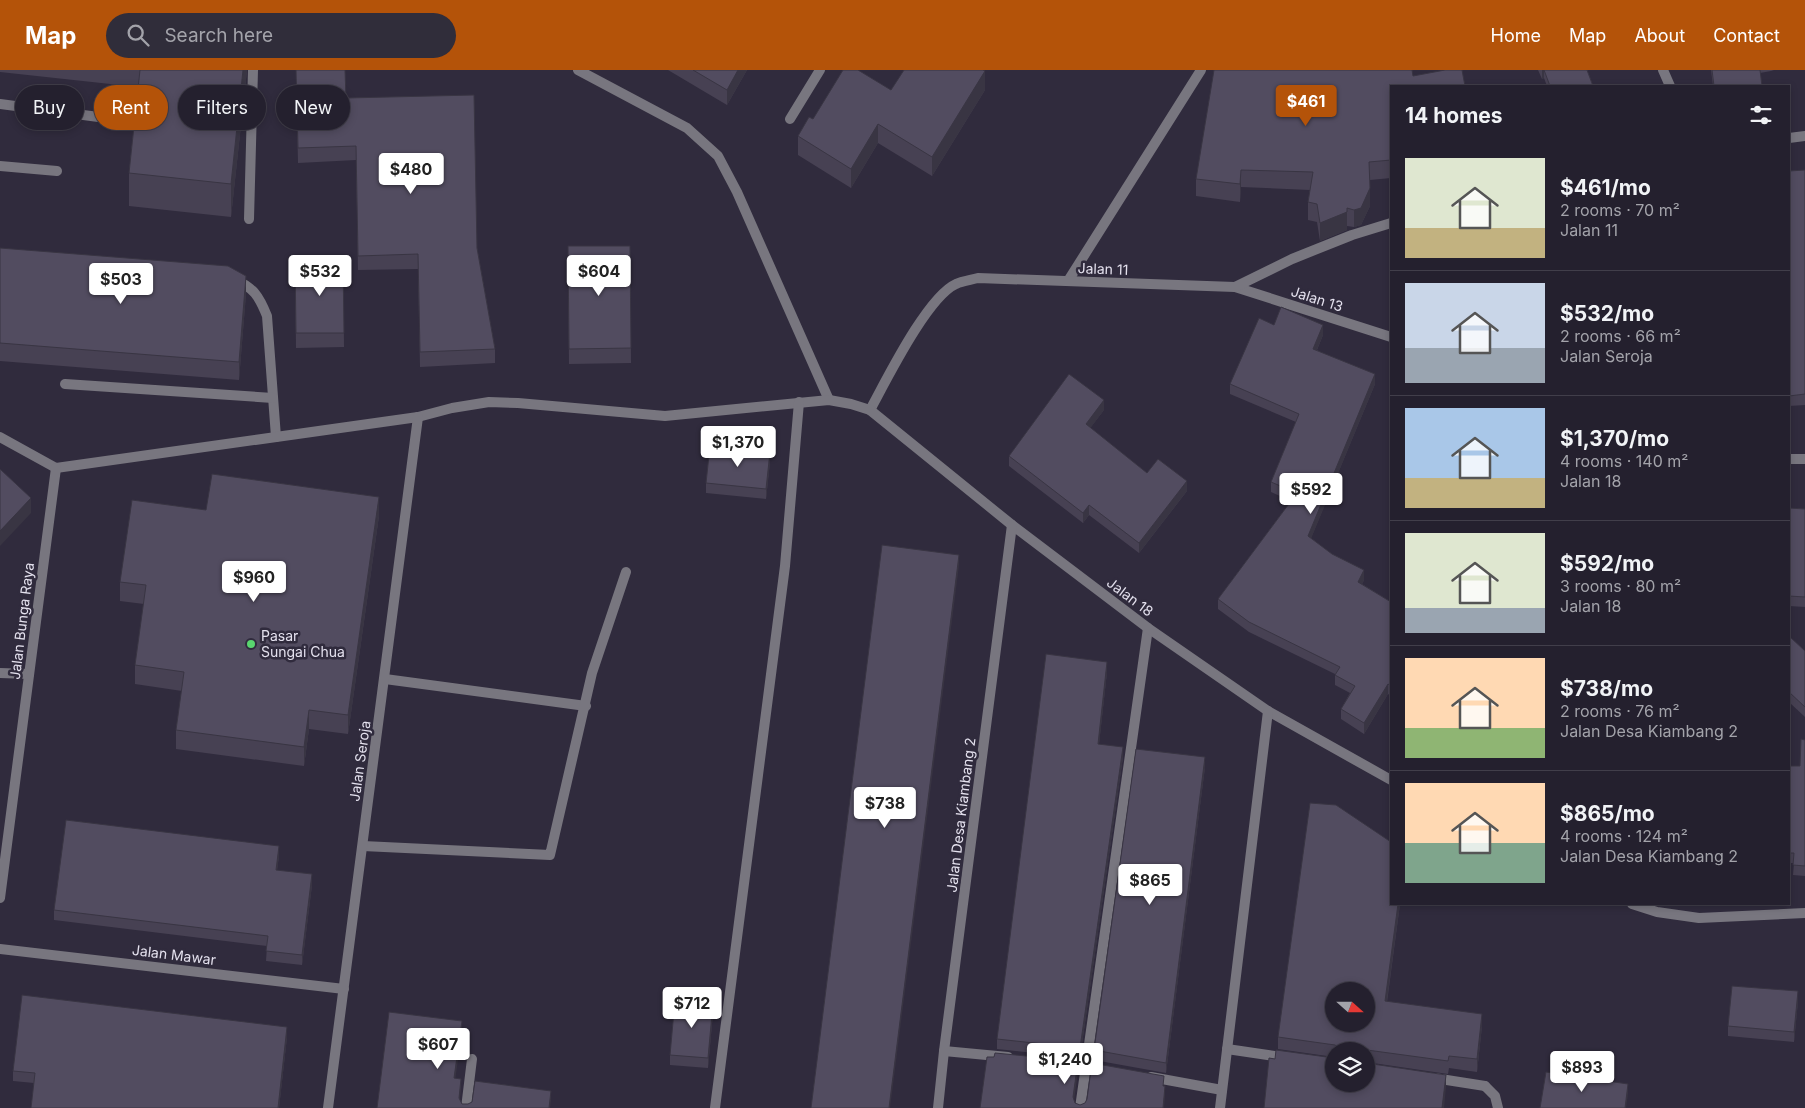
<!DOCTYPE html>
<html lang="en">
<head>
<meta charset="utf-8">
<style>
	:root { --surface:#24202e; --page:#302d3a; --text:#f1f3f6; --muted:#a3a3aa; --line:#413e4a; --accent:#b45309 }
	body { margin:0; font-family:Inter,sans-serif; background:var(--page); color:var(--text); height:100vh; display:flex; flex-direction:column; font-size:19px; white-space:nowrap }
	* { box-sizing:border-box; margin:0 }
	p { font-size:16px; color:var(--muted) }
	.icon { flex:none; width:28px; height:28px; fill:none; stroke:currentColor; stroke-width:2; stroke-linecap:round; stroke-linejoin:round }
	.map { position:relative; flex:1; overflow:hidden }
	.side { position:absolute; left:1390px; top:15px; width:400px; height:820px; display:flex; flex-direction:column; background:var(--surface); border-radius:0px; box-shadow:0 2px 8px #0003,0 0 0 1px var(--line) }
	.side>* { flex:none }
	.hud { position:absolute; left:15px; top:15px; width:475px; height:45px; display:flex; gap:10px }
	.needle { width:32px; rotate:111deg }
	.controls { position:absolute; left:1325px; top:912px; display:grid; gap:10px }
	.controls a { display:grid; place-items:center; width:50px; height:50px; border-radius:50%; background:var(--surface); box-shadow:0 2px 8px #0003,0 0 0 1px var(--line); font-size:25px }
	.price { position:absolute; translate:-50% -42px; padding:0 11px; border-radius:5px; background:#fff; color:#222; font-size:16px; line-height:32px; filter:drop-shadow(0 1px 2px #0008) }
	.price::after { content:''; position:absolute; left:50%; top:30px; width:15px; height:11px; margin-left:-8px; background:inherit; clip-path:polygon(0 0,100% 0,50% 100%) }
	.price.current { background:var(--accent); color:#fff }
	ul { padding:0; list-style:none }
	li { display:flex; align-items:center; gap:15px; height:125px; padding:0 15px }
	li+li { border-top:1px solid var(--line) }
	li span { display:grid; place-items:center; flex:none; width:140px; height:100px; border-radius:0px; color:#555 }
	li>.icon { margin-inline-start:auto }
	span .icon { width:60px; height:60px; fill:#fffc; stroke-width:1 }
	li b { font-size:21px }
	h2 { display:flex; justify-content:space-between; align-items:center; height:60px; padding:0 15px; font-size:21px }
	.pill { padding:0 18px; border-radius:22px; background:var(--surface); box-shadow:0 2px 8px #0003,0 0 0 1px var(--line); font-size:18px; line-height:45px }
	.pill.current { background:var(--accent); color:#fff }
	header { display:flex; align-items:center; gap:30px; box-sizing:border-box; height:70px; padding:0 25px; background:var(--accent); color:#fff }
	header strong { font-size:24px }
	nav { display:flex; gap:28px; margin-inline-start:auto; font-size:18px }
	.search { width:350px; height:45px; background:var(--page); display:flex; align-items:center; gap:12px; box-sizing:border-box; padding:0 18px; border-radius:28px; color:var(--muted); font-size:19px }
	.map>svg:first-child { display:block }
</style>
</head>
<body>
<header>
<strong>Map</strong>
<div class="search"><svg class="icon" aria-label="search" viewBox="0 0 24 24"><circle cx="10" cy="10" r="6"/><path d="M15 15l6 6"/></svg>Search here</div>
<nav><a>Home</a><a>Map</a><a>About</a><a>Contact</a></nav>
</header>
<div class="map">
<svg width="1805" height="1038" viewBox="0 0 1805 1038">
	<rect width="100%" height="100%" fill="#302b3d"/>
	<g fill="none" stroke-linecap="round" stroke-linejoin="round">
		<g stroke="#78767f" stroke-width="10">
			<polyline points="0,34 121,50"/>
			<polyline points="790,49 820,0"/>
			<polyline points="0,96 57,101"/>
			<polyline points="249,149 253,0"/>
			<path d="M 234,209 C 254,218 259,226 267,246 L 276,367"/>
			<polyline points="1068,211 1201,0"/>
			<polyline points="65,314 273,328"/>
			<polyline points="385,609 586,636"/>
			<polyline points="363,776 550,785 592,603 626,502"/>
			<polyline points="1227,979 1288,988"/>
			<polyline points="944,981 1008,987"/>
			<polyline points="1151,1007 1222,1020"/>
			<polyline points="1434,1008 1485,1016"/>
			<polyline points="466,1038 472,989"/>
			<polyline points="1080,1038 1148,558"/>
		</g>
		<g stroke="#78767f" stroke-width="10">
			<polyline points="578,0 687,58 718,86 737,122 829,330"/>
			<polyline points="1663,0 1670,16"/>
			<polyline points="1789,68 1805,66"/>
			<polyline points="1235,217 1391,267"/>
			<path d="M 870,340 C 886,311 927,227 956,214 C 962,211 971,210 978,208 L 1235,217 L 1292,189 L 1352,165 L 1391,153"/>
			<polyline points="0,367 56,398"/>
			<polyline points="1789,389 1805,389"/>
			<polyline points="56,398 418,347 452,338 489,332 518,333 665,346 829,330 851,334 870,340 1012,455 1148,558 1268,641 1391,710"/>
			<polyline points="0,603 29,604"/>
			<polyline points="0,828 56,398"/>
			<polyline points="1632,834 1657,842 1699,848 1805,843"/>
			<polyline points="0,879 344,919"/>
			<polyline points="1485,1016 1495,1026 1498,1038"/>
			<polyline points="328,1038 418,347"/>
			<polyline points="715,1038 785,496 799,332"/>
			<polyline points="938,1038 944,981 1012,455"/>
			<polyline points="1220,1038 1268,641"/>
		</g>
	</g>
	<g fill="#474153">
		<polygon points="0,0 247,0 231,147 129,136 129,103 138,17 0,2"/>
		<polygon points="296,0 346,28 477,178 495,279 495,293 420,297 418,199 358,200 356,90 298,93"/>
		<polygon points="668,0 747,0 727,35"/>
		<polygon points="1538,0 1587,0 1593,16 1547,16 1544,8 1542,9"/>
		<polygon points="1711,0 1774,0 1771,1 1760,3 1762,16 1713,16"/>
		<polygon points="1391,16 1391,108 1370,110 1370,136 1361,155 1354,157 1347,156 1347,160 1320,171 1317,152 1308,150 1308,132 1310,120 1241,117 1240,132 1196,126 1196,109"/>
		<polygon points="891,20 985,20 932,106 878,73 851,118 798,85 798,66 813,49"/>
		<polygon points="1805,100 1805,335 1789,336 1789,101"/>
		<polygon points="568,176 630,176 631,293 569,294"/>
		<polygon points="0,178 246,224 239,310 0,291"/>
		<polygon points="343,190 344,277 296,278 295,191"/>
		<polygon points="1274,255 1323,265 1317,280 1375,314 1311,468 1364,510 1362,514 1391,532 1391,626 1388,624 1364,664 1341,649 1341,639 1350,623 1335,615 1335,604 1249,562 1218,539 1218,529 1291,431 1271,422 1271,412 1296,352 1230,324 1230,314"/>
		<polygon points="1104,340 1090,358 1147,403 1187,421 1139,483 1089,445 1083,453 1009,396 1009,386"/>
		<polygon points="770,392 766,429 706,423 706,413"/>
		<polygon points="1789,438 1805,439 1805,537 1789,536"/>
		<polygon points="206,440 379,446 348,664 309,659 304,696 176,679 176,660 182,621 135,614 135,595 144,534 120,531 120,512"/>
		<polygon points="1789,566 1805,581 1805,647 1789,632"/>
		<polygon points="1107,602 1099,674 1123,687 1080,988 997,979 997,969"/>
		<polygon points="1805,670 1805,806 1793,805 1794,793 1789,793 1789,696 1800,696"/>
		<polygon points="1205,697 1166,1003 1094,990 1094,980"/>
		<polygon points="279,786 277,800 312,815 302,895 266,891 267,876 54,850 54,840"/>
		<polygon points="1391,834 1400,834 1387,932 1482,956 1477,1002 1449,998 1448,1004 1366,992 1366,981 1334,981 1334,987 1278,979 1278,967"/>
		<polygon points="1798,931 1794,972 1728,966 1728,956"/>
		<polygon points="713,943 708,998 670,995 670,985"/>
		<polygon points="287,967 279,1038 31,1038 34,1013 13,1011 13,1001"/>
	</g>
	<g fill="#393543">
		<polygon points="243,0 247,0 231,147 231,114"/>
		<polygon points="738,0 747,0 727,35 727,20"/>
		<polygon points="1542,0 1544,0 1544,8 1542,9"/>
		<polygon points="985,1 985,20 932,106 932,87"/>
		<polygon points="878,54 878,73 851,118 851,99"/>
		<polygon points="1241,100 1241,117 1240,132 1240,114"/>
		<polygon points="1370,118 1370,136 1361,155 1354,157 1354,140"/>
		<polygon points="1347,138 1347,160 1320,171 1320,153"/>
		<polygon points="246,206 246,224 239,310 239,292"/>
		<polygon points="1323,255 1323,265 1313,289 1313,279"/>
		<polygon points="1375,304 1375,314 1308,476 1308,466"/>
		<polygon points="1104,330 1104,340 1086,364 1086,354"/>
		<polygon points="770,382 770,392 766,429 766,419"/>
		<polygon points="1187,411 1187,421 1139,483 1139,473"/>
		<polygon points="379,427 379,446 348,664 348,645"/>
		<polygon points="31,428 31,443 0,476 0,461"/>
		<polygon points="1089,435 1089,445 1083,453 1083,443"/>
		<polygon points="959,485 959,495 890,1038 889,1038"/>
		<polygon points="1364,500 1364,510 1358,522 1358,512"/>
		<polygon points="1107,592 1107,602 1098,684 1098,674"/>
		<polygon points="1388,614 1388,624 1364,664 1364,653"/>
		<polygon points="309,640 309,659 304,696 304,677"/>
		<polygon points="1123,677 1123,687 1080,988 1080,978"/>
		<polygon points="1205,687 1205,697 1166,1003 1166,993"/>
		<polygon points="279,776 279,786 276,810 276,800"/>
		<polygon points="312,804 312,815 302,895 302,885"/>
		<polygon points="1398,834 1400,834 1385,944 1385,931"/>
		<polygon points="1798,921 1798,931 1794,972 1794,962"/>
		<polygon points="713,933 713,943 708,998 708,988"/>
		<polygon points="1482,944 1482,956 1477,1002 1477,989"/>
		<polygon points="462,951 462,961 454,1018 454,1008"/>
		<polygon points="287,957 287,967 279,1038 278,1038"/>
		<polygon points="1078,991 1078,1001 1073,1038 1073,1027"/>
		<polygon points="1446,1005 1446,1017 1444,1038 1442,1038"/>
		<polygon points="461,1009 461,1019 459,1038 459,1028"/>
		<polygon points="1628,1014 1628,1024 1626,1038 1625,1038"/>
		<polygon points="1165,1016 1165,1026 1164,1038 1163,1038"/>
		<polygon points="551,1021 551,1031 550,1038 549,1038"/>
	</g>
	<g fill="#524c60" stroke="#393543" fill-rule="evenodd">
		<polygon points="140,0 243,0 231,114 129,103"/>
		<polygon points="296,0 345,0 346,28 474,25 477,178 495,279 420,282 418,184 358,186 356,76 298,78"/>
		<polygon points="693,0 738,0 727,20"/>
		<polygon points="843,0 858,0 891,20 904,0 983,0 985,1 932,87 878,54 851,99 798,66 809,47 813,49"/>
		<polygon points="1214,0 1412,0 1413,6 1445,0 1462,0 1465,16 1391,16 1391,90 1369,92 1370,118 1361,138 1354,140 1347,138 1347,142 1320,153 1317,134 1308,132 1313,102 1241,100 1240,114 1196,109"/>
		<polygon points="1544,0 1587,0 1593,16 1550,16"/>
		<polygon points="1712,0 1760,0 1762,16 1714,16"/>
		<polygon points="1805,100 1805,324 1789,326 1789,101"/>
		<polygon points="568,176 630,176 631,278 569,279"/>
		<polygon points="0,178 228,196 246,206 239,292 0,273"/>
		<polygon points="343,190 344,263 296,263 295,191"/>
		<polygon points="1281,237 1323,255 1313,279 1375,304 1308,466 1332,484 1364,500 1358,512 1391,532 1391,616 1388,614 1364,653 1341,639 1355,616 1335,605 1340,597 1249,552 1218,529 1297,423 1271,412 1299,344 1230,314 1259,248 1274,255"/>
		<polygon points="1069,304 1104,330 1086,354 1147,403 1158,389 1187,411 1139,473 1089,435 1083,443 1009,386"/>
		<polygon points="710,376 770,382 766,419 706,413"/>
		<polygon points="0,399 31,428 0,461"/>
		<polygon points="212,404 379,427 348,645 309,640 304,677 176,660 184,602 135,595 146,515 120,512 132,430 206,440"/>
		<polygon points="1789,438 1805,439 1805,527 1789,526"/>
		<polygon points="882,475 959,485 889,1038 811,1038"/>
		<polygon points="1789,566 1805,581 1805,637 1789,622"/>
		<polygon points="1046,584 1107,592 1098,674 1123,677 1080,978 997,969"/>
		<polygon points="1801,669 1805,670 1805,796 1793,795 1794,783 1789,783 1789,696 1800,696"/>
		<polygon points="1136,679 1205,687 1166,993 1094,980"/>
		<path d="M 1310,733 L 1336,735 L 1391,772 L 1391,834 L 1398,834 L 1385,931 L 1482,944 L 1477,989 L 1449,986 L 1448,991 L 1367,980 L 1363,980 L 1362,981 L 1340,981 L 1340,978 L 1335,975 L 1278,967 ZM 1334,921 L 1366,921 L 1366,954 L 1334,954 Z"/>
		<polygon points="66,750 279,776 276,800 312,804 302,885 266,881 268,866 54,840"/>
		<polygon points="1732,916 1798,921 1794,962 1728,956"/>
		<polygon points="22,925 287,957 278,1038 31,1038 35,1003 13,1001"/>
		<polygon points="675,930 713,933 708,988 670,985"/>
		<polygon points="389,942 462,951 454,1008 461,1009 459,1028 462,1034 468,1034 472,1032 475,1011 551,1021 549,1038 377,1038"/>
		<polygon points="1276,980 1334,988 1334,1014 1366,1014 1366,993 1446,1005 1442,1038 1264,1038 1269,988 1275,989"/>
		<polygon points="995,983 1078,991 1073,1027 1075,1033 1080,1035 1085,1033 1087,1029 1092,993 1164,1006 1163,1016 1165,1016 1163,1038 980,1038 987,987 994,987"/>
		<polygon points="1546,1002 1628,1014 1625,1038 1540,1038"/>
	</g>
	<circle fill="#59d56f" stroke="#302b3d" stroke-width="2" cx="251" cy="574" r="5"/>
	<g text-anchor="middle" stroke-width="5" stroke-linejoin="round" paint-order="stroke">
		<g font-size="14" fill="#e4e1ee" stroke="#302b3d">
			<text transform="translate(1103 199) rotate(2)" y="5">Jalan 11</text>
			<text transform="translate(1317 229) rotate(18)" y="5">Jalan 13</text>
			<text transform="translate(1130 527) rotate(37)" y="5">Jalan 18</text>
			<text transform="translate(22 551) rotate(-83)" y="5">Jalan Bunga Raya</text>
			<text transform="translate(360 691) rotate(-82)" y="5">Jalan Seroja</text>
			<text transform="translate(961 745) rotate(-83)" y="5">Jalan Desa Kiambang 2</text>
			<text transform="translate(174 885) rotate(7)" y="5">Jalan Mawar</text>
		</g>
		<g font-size="14" fill="#e4e1ee" stroke="#302b3d" text-anchor="start">
			<text x="261" y="571">Pasar<tspan x="261" dy="16">Sungai Chua</tspan></text>
		</g>
	</g>
</svg>
<div class="controls">
<a><svg class="needle" viewBox="-14 -14 28 28"><path d="M0-13l5 13h-10z" fill="#e53935"/><path d="M0 13l5-13h-10z" fill="#a3a3aa"/></svg></a>
<a><svg class="icon" aria-label="layers" viewBox="0 0 24 24"><path d="M12 4l9 5-9 5-9-5zM3 14l9 5 9-5"/></svg></a>
</div>
<b class="price current" style="left:1306px;top:57px">$461</b>
<b class="price" style="left:411px;top:125px">$480</b>
<b class="price" style="left:320px;top:227px">$532</b>
<b class="price" style="left:599px;top:227px">$604</b>
<b class="price" style="left:121px;top:235px">$503</b>
<b class="price" style="left:738px;top:398px">$1,370</b>
<b class="price" style="left:1311px;top:445px">$592</b>
<b class="price" style="left:254px;top:533px">$960</b>
<b class="price" style="left:885px;top:759px">$738</b>
<b class="price" style="left:1150px;top:836px">$865</b>
<b class="price" style="left:692px;top:959px">$712</b>
<b class="price" style="left:438px;top:1000px">$607</b>
<b class="price" style="left:1065px;top:1015px">$1,240</b>
<b class="price" style="left:1582px;top:1023px">$893</b>
<div class="hud">
<a class="pill">Buy</a>
<a class="pill current">Rent</a>
<a class="pill">Filters</a>
<a class="pill">New</a>
</div>
<section class="side">
<h2>14 homes<svg class="icon" aria-label="filters" viewBox="0 0 24 24"><path d="M4 7h16M4 17h16"/><circle cx="9" cy="7" r="2"/><circle cx="15" cy="17" r="2"/></svg></h2>
<ul>
<li><span style="background:linear-gradient(#dfe7d0 70%,#c2b280 0)"><svg class="icon" aria-label="home" viewBox="0 0 24 24"><path d="M3 11l9-7 9 7M6 9v11h12V9"/></svg></span><div><b>$461/mo</b><p>2 rooms · 70 m²</p><p>Jalan 11</p></div></li>
<li><span style="background:linear-gradient(#c9d6e8 65%,#9aa5b1 0)"><svg class="icon" aria-label="home" viewBox="0 0 24 24"><path d="M3 11l9-7 9 7M6 9v11h12V9"/></svg></span><div><b>$532/mo</b><p>2 rooms · 66 m²</p><p>Jalan Seroja</p></div></li>
<li><span style="background:linear-gradient(#a9c7e8 70%,#c2b280 0)"><svg class="icon" aria-label="home" viewBox="0 0 24 24"><path d="M3 11l9-7 9 7M6 9v11h12V9"/></svg></span><div><b>$1,370/mo</b><p>4 rooms · 140 m²</p><p>Jalan 18</p></div></li>
<li><span style="background:linear-gradient(#dfe7d0 75%,#9aa5b1 0)"><svg class="icon" aria-label="home" viewBox="0 0 24 24"><path d="M3 11l9-7 9 7M6 9v11h12V9"/></svg></span><div><b>$592/mo</b><p>3 rooms · 80 m²</p><p>Jalan 18</p></div></li>
<li><span style="background:linear-gradient(#ffd9b3 70%,#8fb573 0)"><svg class="icon" aria-label="home" viewBox="0 0 24 24"><path d="M3 11l9-7 9 7M6 9v11h12V9"/></svg></span><div><b>$738/mo</b><p>2 rooms · 76 m²</p><p>Jalan Desa Kiambang 2</p></div></li>
<li><span style="background:linear-gradient(#ffd9b3 60%,#7fa58c 0)"><svg class="icon" aria-label="home" viewBox="0 0 24 24"><path d="M3 11l9-7 9 7M6 9v11h12V9"/></svg></span><div><b>$865/mo</b><p>4 rooms · 124 m²</p><p>Jalan Desa Kiambang 2</p></div></li>
</ul>
</section>
</div>
</body>
</html>
